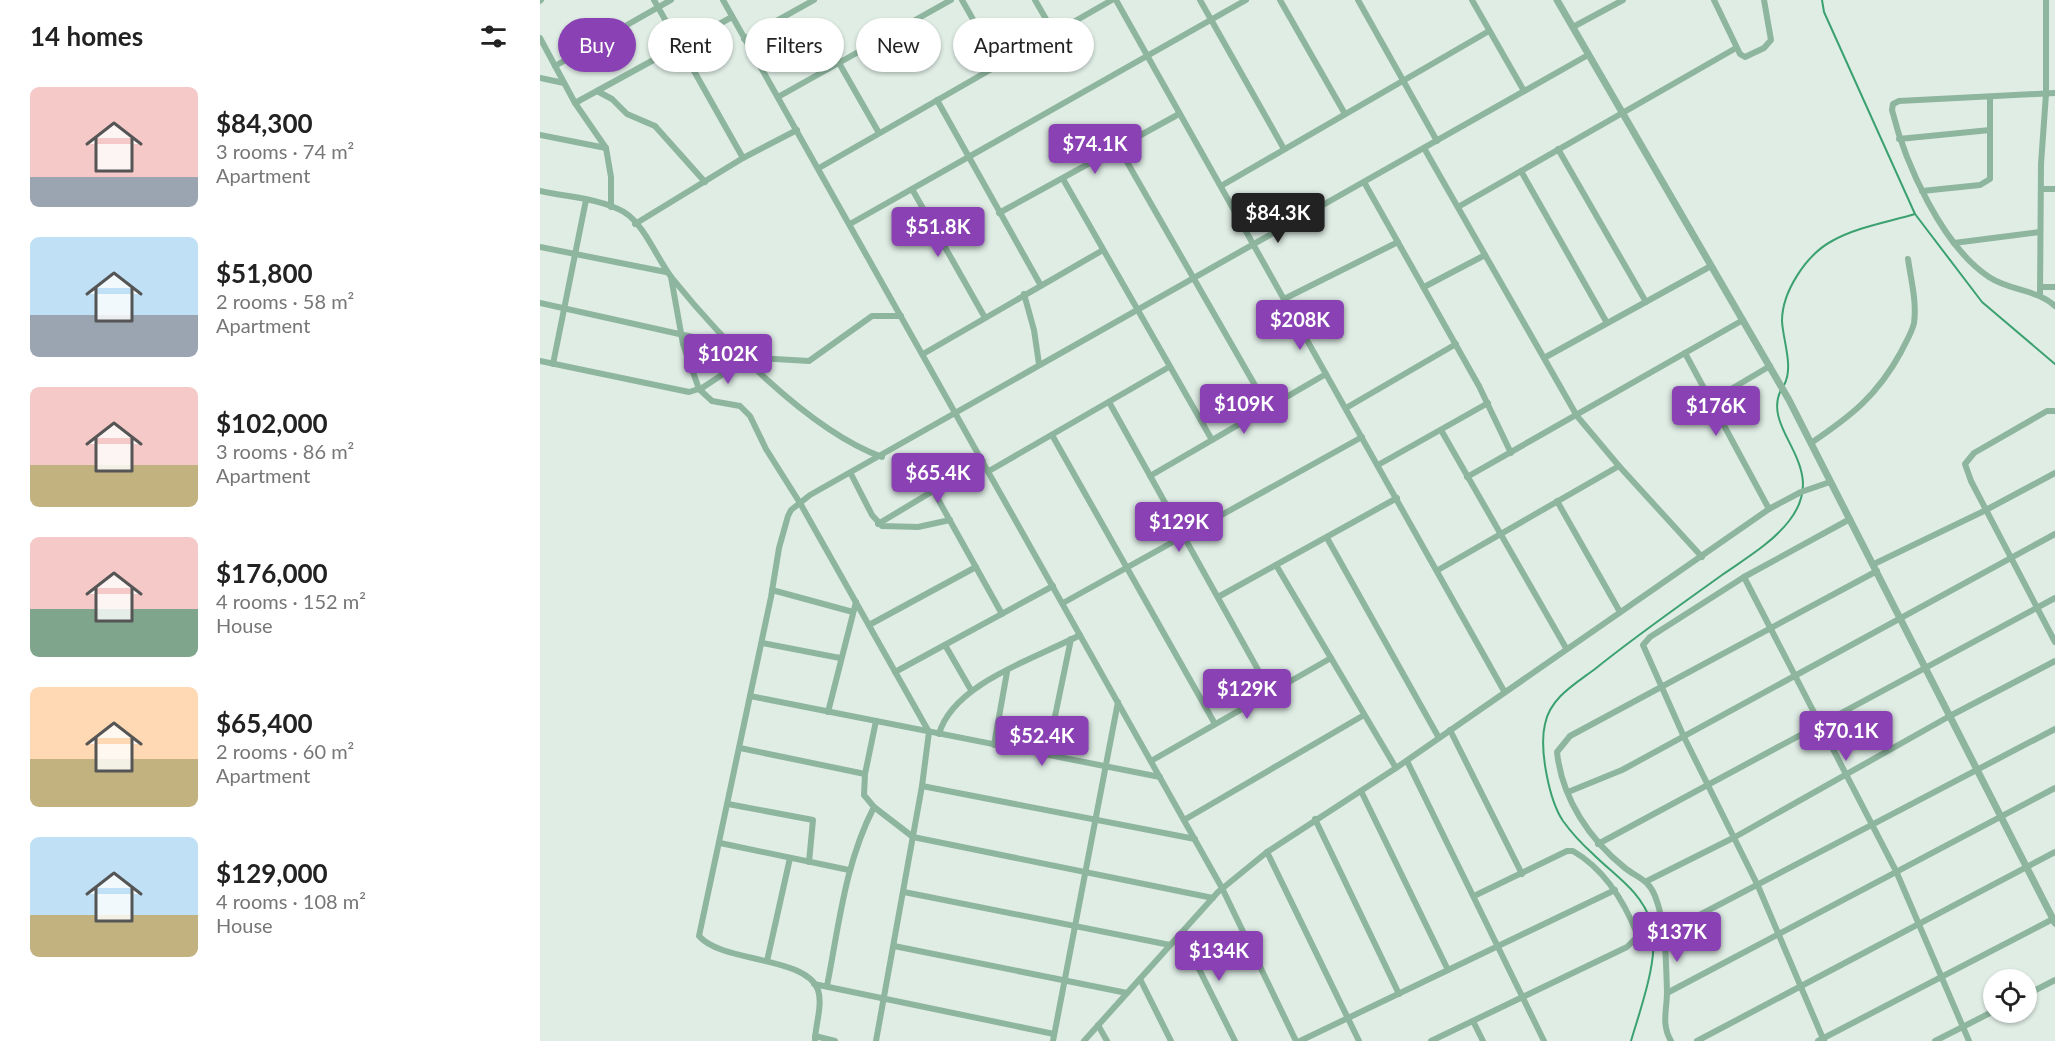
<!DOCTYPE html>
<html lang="en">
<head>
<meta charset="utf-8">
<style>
	:root { --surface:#fff; --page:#f6f6f6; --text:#222; --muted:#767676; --accent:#8a41b4 }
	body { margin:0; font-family:Lato,sans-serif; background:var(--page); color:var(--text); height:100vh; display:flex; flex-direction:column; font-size:22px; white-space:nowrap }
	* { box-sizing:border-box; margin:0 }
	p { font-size:20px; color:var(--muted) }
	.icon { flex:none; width:33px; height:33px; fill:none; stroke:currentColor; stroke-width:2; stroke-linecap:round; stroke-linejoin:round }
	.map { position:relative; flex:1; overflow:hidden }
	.sheet { display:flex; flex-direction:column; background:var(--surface); width:540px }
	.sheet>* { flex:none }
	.top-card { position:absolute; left:18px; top:18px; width:570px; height:54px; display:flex; gap:12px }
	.controls { position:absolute; left:1443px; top:969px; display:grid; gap:12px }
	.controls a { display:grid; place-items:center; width:54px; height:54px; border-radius:50%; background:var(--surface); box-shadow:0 2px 4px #0004; font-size:30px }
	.price { position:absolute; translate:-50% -51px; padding:0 14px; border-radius:6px; background:var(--accent); color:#fff; font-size:20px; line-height:39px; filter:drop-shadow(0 2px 3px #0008) }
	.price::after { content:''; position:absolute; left:50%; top:36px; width:18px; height:14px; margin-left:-9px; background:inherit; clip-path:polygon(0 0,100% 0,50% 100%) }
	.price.selected { background:#222; color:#fff }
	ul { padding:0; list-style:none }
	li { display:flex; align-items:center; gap:18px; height:150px; padding:0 30px }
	li span { display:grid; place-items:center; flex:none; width:168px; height:120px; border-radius:9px; color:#555 }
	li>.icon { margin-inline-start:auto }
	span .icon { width:72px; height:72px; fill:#fffc; stroke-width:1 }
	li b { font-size:26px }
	h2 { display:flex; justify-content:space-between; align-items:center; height:72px; padding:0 30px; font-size:26px }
	.pill { padding:0 21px; border-radius:27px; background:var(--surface); box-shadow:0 2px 4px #0004; font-size:21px; line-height:54px }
	.pill.selected { background:var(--accent); color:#fff }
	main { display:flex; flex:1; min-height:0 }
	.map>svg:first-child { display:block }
</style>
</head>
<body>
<main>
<section class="sheet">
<h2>14 homes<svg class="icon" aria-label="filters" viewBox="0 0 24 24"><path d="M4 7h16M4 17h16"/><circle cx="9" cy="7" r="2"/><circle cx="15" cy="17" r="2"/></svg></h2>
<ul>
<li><span style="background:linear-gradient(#f6c9c9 75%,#9aa5b1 0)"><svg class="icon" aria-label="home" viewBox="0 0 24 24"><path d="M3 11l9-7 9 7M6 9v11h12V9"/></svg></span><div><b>$84,300</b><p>3 rooms · 74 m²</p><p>Apartment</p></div></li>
<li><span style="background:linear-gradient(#bfe0f5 65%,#9aa5b1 0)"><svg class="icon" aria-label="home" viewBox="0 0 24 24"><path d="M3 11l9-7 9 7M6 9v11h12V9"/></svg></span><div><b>$51,800</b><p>2 rooms · 58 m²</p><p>Apartment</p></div></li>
<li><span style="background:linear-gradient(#f6c9c9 65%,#c2b280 0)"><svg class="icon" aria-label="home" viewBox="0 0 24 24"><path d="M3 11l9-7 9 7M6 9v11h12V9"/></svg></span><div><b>$102,000</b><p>3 rooms · 86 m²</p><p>Apartment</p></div></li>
<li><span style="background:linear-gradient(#f6c9c9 60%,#7fa58c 0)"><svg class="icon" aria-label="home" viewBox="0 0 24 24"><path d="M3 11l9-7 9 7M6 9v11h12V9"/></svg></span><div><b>$176,000</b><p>4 rooms · 152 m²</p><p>House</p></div></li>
<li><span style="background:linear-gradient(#ffd9b3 60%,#c2b280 0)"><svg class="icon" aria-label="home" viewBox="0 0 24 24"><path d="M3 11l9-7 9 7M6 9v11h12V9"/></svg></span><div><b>$65,400</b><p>2 rooms · 60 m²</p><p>Apartment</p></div></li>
<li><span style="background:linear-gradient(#bfe0f5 65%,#c2b280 0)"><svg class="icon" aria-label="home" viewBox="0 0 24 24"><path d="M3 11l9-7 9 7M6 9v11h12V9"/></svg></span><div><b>$129,000</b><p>4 rooms · 108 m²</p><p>House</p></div></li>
</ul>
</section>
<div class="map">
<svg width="1515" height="1041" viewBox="0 0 1515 1041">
	<rect width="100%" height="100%" fill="#dfede5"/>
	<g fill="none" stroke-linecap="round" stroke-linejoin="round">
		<g stroke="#3ca170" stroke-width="2">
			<polyline points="1282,0 1284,12 1375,214 1442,302 1515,364"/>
			<path d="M 1244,385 C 1254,367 1243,341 1242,321 C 1242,292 1266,255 1292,241 C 1317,227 1348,222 1375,214"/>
			<path d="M 1091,1041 C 1100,1010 1121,954 1111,922 C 1101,891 1075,876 1053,854 C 1043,845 1031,832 1023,821 C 1009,800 999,749 1005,724 C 1010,698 1035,684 1055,669 C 1096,636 1139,606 1182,575 C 1205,559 1232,543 1249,521 C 1292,466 1220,431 1241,390"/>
		</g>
		<g stroke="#8eb59e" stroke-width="6">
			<polyline points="114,0 203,158 257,130"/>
			<polyline points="183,0 682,888 756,1041"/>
			<polyline points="422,0 459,65"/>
			<polyline points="495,0 514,33"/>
			<polyline points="576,0 964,691"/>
			<polyline points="660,0 744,149"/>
			<polyline points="740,0 805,114"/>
			<polyline points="818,0 897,141"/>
			<polyline points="932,0 984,91"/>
			<polyline points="1174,0 1200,54 1205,57 1224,48 1231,40 1224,0"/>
			<polyline points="0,1 1,0"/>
			<polyline points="1033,27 1083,0"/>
			<polyline points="0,38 35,103 66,148 71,177 71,207"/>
			<polyline points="204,39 274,0"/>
			<polyline points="299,63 339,133"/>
			<polyline points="15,66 131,0"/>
			<polyline points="0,78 24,83"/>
			<polyline points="57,91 72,99 87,114 115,126 165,182"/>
			<path d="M 1515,93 L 1359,101 L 1353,104 L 1352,110 C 1365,163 1402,246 1449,277 C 1470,291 1496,289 1515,306"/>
			<polyline points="238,97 411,0"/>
			<polyline points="397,100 500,284"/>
			<polyline points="35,103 192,17"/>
			<polyline points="0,135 66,148"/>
			<polyline points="1359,139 1450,130"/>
			<polyline points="579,148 728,408"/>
			<polyline points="884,148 1037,416 1079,466 1162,557"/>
			<polyline points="1018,149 1106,302"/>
			<polyline points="279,168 572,0"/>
			<polyline points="981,171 1067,323"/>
			<polyline points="523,179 672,440"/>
			<polyline points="824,182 939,386 971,453"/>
			<polyline points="681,186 949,31"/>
			<polyline points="372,189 444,316"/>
			<polyline points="1501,189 1515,189"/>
			<path d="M 0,191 C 26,197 60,198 84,212 C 105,225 117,259 132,278 C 181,339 268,430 342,457"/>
			<polyline points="1382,191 1440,185 1450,179 1450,97"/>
			<polyline points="918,207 1196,48"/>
			<polyline points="459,213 639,114"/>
			<polyline points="95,224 203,158"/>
			<polyline points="310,224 706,0"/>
			<polyline points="1414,243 1500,232"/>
			<polyline points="0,247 126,272"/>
			<polyline points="131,277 143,344 159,389 172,401 200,406 210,416 226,449 260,503 389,732 382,786 336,1041"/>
			<polyline points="884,287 945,255"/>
			<polyline points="1500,287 1515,287"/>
			<polyline points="484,294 494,330 499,364"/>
			<polyline points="1500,295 1501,164 1506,94 1506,0"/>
			<polyline points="744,299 858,242"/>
			<polyline points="0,303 193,346"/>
			<polyline points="201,352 216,358 269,361 332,316 361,316"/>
			<polyline points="1145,353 1229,509"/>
			<polyline points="383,354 563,250"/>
			<polyline points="1004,358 1171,266"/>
			<polyline points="0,361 149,392 162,388 206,359"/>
			<polyline points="13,364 46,200"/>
			<polyline points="1171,401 1230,366"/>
			<polyline points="569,402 731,693"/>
			<polyline points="806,408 916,344"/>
			<polyline points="1515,411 1507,411 1434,453 1425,464 1431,481 1515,642"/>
			<polyline points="901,430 1026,648"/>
			<polyline points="512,435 675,724"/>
			<path d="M 1271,443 C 1311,416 1337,396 1361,352 C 1365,343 1372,333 1374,323 C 1377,302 1371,280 1368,259"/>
			<polyline points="838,465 948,403"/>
			<polyline points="449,471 629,367"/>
			<polyline points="311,474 332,515 342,526 378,527 410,520"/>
			<polyline points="610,476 786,374"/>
			<polyline points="927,477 1203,320"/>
			<polyline points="394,492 462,614"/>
			<polyline points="1017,501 1080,612"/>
			<polyline points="338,524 443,461"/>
			<polyline points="787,538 899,738"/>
			<polyline points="1334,564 1446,510 1515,473"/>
			<polyline points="736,565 856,768"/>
			<polyline points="898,570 1079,466"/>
			<polyline points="1204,577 1356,871 1429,1041"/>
			<polyline points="232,590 313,612"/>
			<polyline points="678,597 857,498"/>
			<polyline points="523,603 822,437"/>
			<polyline points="329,625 436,567"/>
			<polyline points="222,643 300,658"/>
			<polyline points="405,645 431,690"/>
			<polyline points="355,672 513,586"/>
			<polyline points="210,696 620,777"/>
			<polyline points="288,712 316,602"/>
			<polyline points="336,721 325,774 324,795 334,807 373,837 673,898"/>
			<polyline points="910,730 982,874"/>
			<path d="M 399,734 C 413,683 497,658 540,635"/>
			<polyline points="454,745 467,672"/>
			<polyline points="200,748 325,774"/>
			<polyline points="507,755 531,639"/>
			<polyline points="611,761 791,658"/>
			<polyline points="867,761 1004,1041"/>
			<polyline points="382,786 655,839"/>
			<polyline points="821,791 908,970"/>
			<polyline points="1028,792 1082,770 1515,534"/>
			<polyline points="188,804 273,820 269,862"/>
			<polyline points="775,819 859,994"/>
			<polyline points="644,820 824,715"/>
			<polyline points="180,843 309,870"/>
			<polyline points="1058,844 1515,598"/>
			<polyline points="727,852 819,1041"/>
			<polyline points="1107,881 1195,837 1408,717 1515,661"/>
			<polyline points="364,892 630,945"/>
			<polyline points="641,933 695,1041"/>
			<polyline points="1123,934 1515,729"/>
			<polyline points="354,946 587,993"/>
			<polyline points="227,961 250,858"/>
			<polyline points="600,979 631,1041"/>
			<polyline points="274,984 514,1034"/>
			<path d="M 287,986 C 299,925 305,863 334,807"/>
			<polyline points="1127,993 1515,788"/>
			<polyline points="1486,995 1515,980"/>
			<polyline points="933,1021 943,1041"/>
			<polyline points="558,1025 567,1041"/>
			<polyline points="275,1036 295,1041"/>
			<path d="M 275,1041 C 275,1026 283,1005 278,990 C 266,956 182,963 159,936 L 231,597 L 239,548 L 248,516 L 251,510 L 270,495 L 1048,55"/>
			<polyline points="513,1041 578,702"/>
			<polyline points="544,1041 678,892 727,852 856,768 1229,509 1261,492 1290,482"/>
			<polyline points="760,1041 1075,890"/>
			<path d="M 891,1041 L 1087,947 L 1098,936 C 1085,903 1066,870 1033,851 L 1027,851 L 934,896"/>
			<path d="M 1131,1041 C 1121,1024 1127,1010 1127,992 C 1126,962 1126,923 1115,896 C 1109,880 1098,878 1085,868 C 1050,840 1022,799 1017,752 L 1030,736 L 1337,571"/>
			<polyline points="1157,1041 1515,852"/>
			<polyline points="1278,1041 1513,919"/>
			<polyline points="1284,1041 1218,886 1144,737 1103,645 1110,637 1204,577 1310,519"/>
			<polyline points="1395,1041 1454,1011"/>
		</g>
		<polyline stroke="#8eb59e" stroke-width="7" points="1017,0 1249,400 1515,923"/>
	</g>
</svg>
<div class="controls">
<a><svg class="icon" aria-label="locate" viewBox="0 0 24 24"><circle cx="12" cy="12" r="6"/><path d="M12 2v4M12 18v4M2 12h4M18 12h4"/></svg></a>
</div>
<b class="price" style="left:555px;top:175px">$74.1K</b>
<b class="price selected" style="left:738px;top:244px">$84.3K</b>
<b class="price" style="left:398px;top:258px">$51.8K</b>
<b class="price" style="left:760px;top:351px">$208K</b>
<b class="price" style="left:188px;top:385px">$102K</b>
<b class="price" style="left:704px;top:435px">$109K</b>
<b class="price" style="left:1176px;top:437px">$176K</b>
<b class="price" style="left:398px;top:504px">$65.4K</b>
<b class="price" style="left:639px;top:553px">$129K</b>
<b class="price" style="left:707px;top:720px">$129K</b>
<b class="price" style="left:1306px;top:762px">$70.1K</b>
<b class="price" style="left:502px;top:767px">$52.4K</b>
<b class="price" style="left:1137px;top:963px">$137K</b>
<b class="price" style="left:679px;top:982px">$134K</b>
<div class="top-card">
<a class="pill selected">Buy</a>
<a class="pill">Rent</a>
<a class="pill">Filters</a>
<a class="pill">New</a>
<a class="pill">Apartment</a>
</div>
</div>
</main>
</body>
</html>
